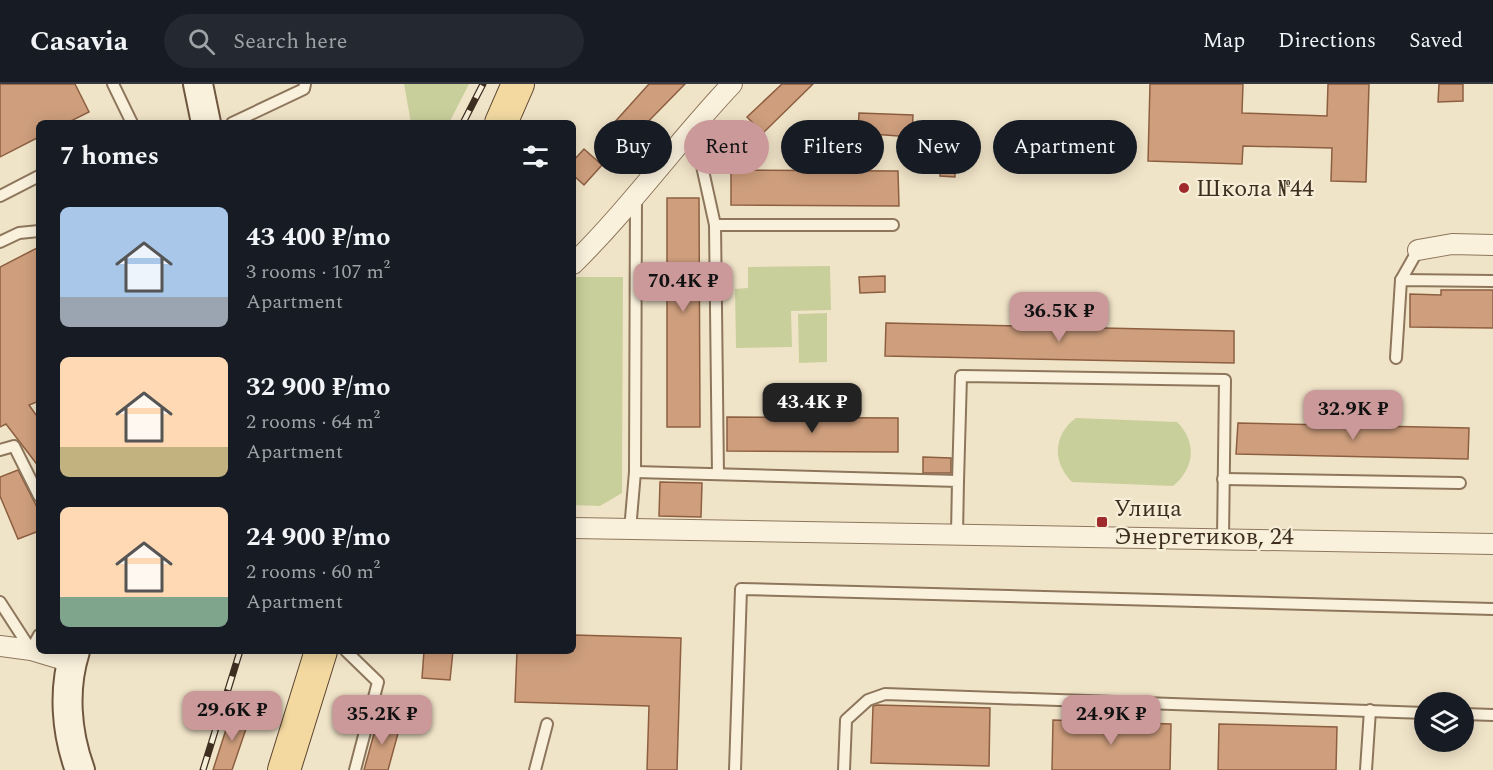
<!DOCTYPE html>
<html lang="en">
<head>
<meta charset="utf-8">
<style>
	:root { --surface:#171b24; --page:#242831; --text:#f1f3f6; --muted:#9ea1a6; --line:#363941; --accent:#cc999b }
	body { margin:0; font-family:Spectral,serif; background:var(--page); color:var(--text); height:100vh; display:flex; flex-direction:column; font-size:22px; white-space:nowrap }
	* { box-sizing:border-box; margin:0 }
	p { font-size:20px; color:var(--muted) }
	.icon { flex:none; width:33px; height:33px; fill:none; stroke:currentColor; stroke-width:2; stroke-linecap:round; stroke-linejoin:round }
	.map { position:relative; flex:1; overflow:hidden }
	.panel { position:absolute; left:36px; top:36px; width:540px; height:534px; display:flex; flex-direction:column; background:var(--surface); border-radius:9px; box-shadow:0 3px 15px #0003 }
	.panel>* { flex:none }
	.banner { position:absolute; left:594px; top:36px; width:570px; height:54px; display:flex; gap:12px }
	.buttons { position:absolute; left:1414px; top:608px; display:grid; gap:12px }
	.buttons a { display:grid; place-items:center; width:60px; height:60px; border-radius:50%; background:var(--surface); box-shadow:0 3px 15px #0003; font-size:30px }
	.price { position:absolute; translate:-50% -51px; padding:0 14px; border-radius:12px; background:var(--accent); color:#111; font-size:20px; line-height:39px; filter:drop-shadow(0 2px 3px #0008) }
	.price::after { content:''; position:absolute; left:50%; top:36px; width:18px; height:14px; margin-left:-9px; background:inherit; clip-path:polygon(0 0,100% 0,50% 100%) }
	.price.current { background:#222; color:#fff }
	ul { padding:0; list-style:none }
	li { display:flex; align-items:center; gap:18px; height:150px; padding:0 24px }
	li span { display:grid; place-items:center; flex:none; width:168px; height:120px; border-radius:9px; color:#555 }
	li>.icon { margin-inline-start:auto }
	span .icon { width:72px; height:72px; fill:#fffc; stroke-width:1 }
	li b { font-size:26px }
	h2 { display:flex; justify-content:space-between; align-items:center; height:72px; padding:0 24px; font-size:26px }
	.tag { padding:0 21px; border-radius:27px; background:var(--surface); box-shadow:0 3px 15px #0003; font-size:21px; line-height:54px }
	.tag.current { background:var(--accent); color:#111 }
	header { display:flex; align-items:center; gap:36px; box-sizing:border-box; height:84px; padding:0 30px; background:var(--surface); border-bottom:2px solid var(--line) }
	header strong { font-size:28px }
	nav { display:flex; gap:33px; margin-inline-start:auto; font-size:21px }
	.search { width:420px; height:54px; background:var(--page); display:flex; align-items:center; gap:15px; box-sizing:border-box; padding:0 21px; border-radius:33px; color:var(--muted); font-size:22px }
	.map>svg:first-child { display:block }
</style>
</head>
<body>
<header>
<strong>Casavia</strong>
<div class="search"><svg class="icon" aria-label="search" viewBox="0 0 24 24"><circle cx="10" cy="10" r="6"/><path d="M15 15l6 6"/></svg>Search here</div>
<nav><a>Map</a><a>Directions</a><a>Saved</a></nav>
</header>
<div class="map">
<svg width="1493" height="686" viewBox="0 0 1493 686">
	<rect width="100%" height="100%" fill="#f0e4c8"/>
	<g fill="#c9cf9b">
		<polygon points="404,0 469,0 449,39 411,39"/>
		<polygon points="830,182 831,226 791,227 792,263 736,264 735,205 748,204 748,183"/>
		<polygon points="573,193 623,193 622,409 600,422 573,421"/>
		<polygon points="827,229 827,278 799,279 798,230"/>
		<path d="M 1076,334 L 1177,338 C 1197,358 1195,384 1173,402 L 1072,398 C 1052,378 1053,351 1076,334 Z"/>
	</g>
	<g fill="#cf9f7d" stroke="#8d5f41" stroke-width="1.5">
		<polygon points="0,0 75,0 89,28 67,39 39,39 39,53 0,73"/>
		<polygon points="649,0 685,0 630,56 613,40"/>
		<polygon points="782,0 813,0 763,49 747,33"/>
		<polygon points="1150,0 1243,0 1242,29 1327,32 1328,0 1369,0 1366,98 1331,97 1332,64 1243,62 1242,80 1148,77"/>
		<polygon points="1439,0 1463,0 1463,17 1438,18"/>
		<polygon points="859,29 913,31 912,53 858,49"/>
		<polygon points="584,65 602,81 584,101 573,91 573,77"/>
		<polygon points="940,72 955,73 955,93 940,92"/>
		<polygon points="731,86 898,87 899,122 731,121"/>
		<polygon points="667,114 699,114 700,343 667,343"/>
		<polygon points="39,163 39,317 29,321 39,335 39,383 6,340 0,343 0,183"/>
		<polygon points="885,192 885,208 860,209 859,193"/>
		<polygon points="1441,206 1493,206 1493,244 1410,243 1410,210 1441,211"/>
		<polygon points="886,239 1234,247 1234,279 885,272"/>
		<polygon points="727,333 898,334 898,368 727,367"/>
		<polygon points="1238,339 1469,344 1468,375 1236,370"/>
		<polygon points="923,373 951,374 951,389 923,389"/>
		<polygon points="18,386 39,427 39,447 18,455 0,412 0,393"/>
		<polygon points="660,398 702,399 701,433 659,432"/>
		<polygon points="573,551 681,554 677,686 647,686 649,622 515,618 517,567 573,567"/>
		<polygon points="424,567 453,567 450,596 422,594"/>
		<polygon points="877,621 990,624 989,682 871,679 873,622"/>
		<polygon points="232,627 250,633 232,686 213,686"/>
		<polygon points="378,635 400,642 388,686 364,686"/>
		<polygon points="1053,636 1171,640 1170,686 1052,686"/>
		<polygon points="1219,640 1337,643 1336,686 1218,686"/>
	</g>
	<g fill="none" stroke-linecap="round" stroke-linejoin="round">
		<defs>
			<g id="lane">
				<polyline points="113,0 132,39"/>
				<polyline points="698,38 700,73 715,141 718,390"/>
				<polyline points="232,39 304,5 305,0"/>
				<polyline points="0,112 39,92"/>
				<polyline points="715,141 893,141"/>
				<polyline points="0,158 19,149 39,147"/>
				<polyline points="1401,196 1418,166"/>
				<polyline points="1396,274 1401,196 1493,197"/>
				<polyline points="0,366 14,362 39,412"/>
				<polyline points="635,388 958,397 957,450"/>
				<polyline points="1223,395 1460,399"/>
				<polyline points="958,397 961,292 1225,296 1223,455"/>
				<polyline points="630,446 635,388 636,113"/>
				<polyline points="0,518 31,566 39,551"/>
				<polyline points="346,567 378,598 355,686"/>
				<polyline points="1464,630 1493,631"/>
				<polyline points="535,686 547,640"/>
				<polyline points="735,686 741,505 1493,525"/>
				<polyline points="844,686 846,636 868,616 885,610 1425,629"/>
				<polyline points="1366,686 1370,626"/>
			</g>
			<g id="street">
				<polyline points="1418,166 1452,160 1493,161"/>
				<path d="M 573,180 C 630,124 677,58 732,0"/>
				<polyline points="573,444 1493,460"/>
				<polyline points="0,562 31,566 71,578"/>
			</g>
			<g id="secondary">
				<polyline points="198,0 206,39"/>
				<path d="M 75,567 C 63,605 66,648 80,686"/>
			</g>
			<g id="primary">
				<polyline points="501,39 518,0"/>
				<polyline points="284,686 321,567"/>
			</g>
		</defs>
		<use href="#lane" stroke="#8d765c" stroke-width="14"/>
		<use href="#street" stroke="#8d765c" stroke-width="22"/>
		<use href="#secondary" stroke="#6f573f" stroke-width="32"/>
		<use href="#primary" stroke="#5b4430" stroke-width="34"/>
		<use href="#lane" stroke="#faf1dc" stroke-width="10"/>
		<use href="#street" stroke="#faf1dc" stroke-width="20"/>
		<use href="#secondary" stroke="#faf1dc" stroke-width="28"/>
		<use href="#primary" stroke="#f3d9a0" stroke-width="32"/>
		<defs>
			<g id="rail">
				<polyline points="463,39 483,0"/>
				<polyline points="203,686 240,567"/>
			</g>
		</defs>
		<use href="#rail" stroke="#3d2e20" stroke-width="7"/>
		<use href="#rail" stroke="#f7eed8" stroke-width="4.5" stroke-dasharray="14" stroke-linecap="butt"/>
	</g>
	<g fill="#9e2a2b" stroke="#f7eed8" stroke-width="2">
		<circle cx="1184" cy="104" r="6"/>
		<rect x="1096" y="432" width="12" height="12" rx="3"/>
	</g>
	<g text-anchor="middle" stroke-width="4.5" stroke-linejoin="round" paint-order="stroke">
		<g font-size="24" fill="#3d2e20" stroke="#f7eed8" text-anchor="start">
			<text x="1196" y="112">Школа №44</text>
			<text x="1114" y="432">Улица<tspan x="1114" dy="28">Энергетиков, 24</tspan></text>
		</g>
	</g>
</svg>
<div class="buttons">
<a><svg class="icon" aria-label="layers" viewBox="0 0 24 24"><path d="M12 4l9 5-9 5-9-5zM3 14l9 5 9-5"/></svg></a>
</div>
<b class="price" style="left:683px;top:229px">70.4K ₽</b>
<b class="price" style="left:1059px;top:259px">36.5K ₽</b>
<b class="price current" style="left:812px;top:350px">43.4K ₽</b>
<b class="price" style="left:1353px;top:357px">32.9K ₽</b>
<b class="price" style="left:232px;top:658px">29.6K ₽</b>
<b class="price" style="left:382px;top:662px">35.2K ₽</b>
<b class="price" style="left:1111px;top:662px">24.9K ₽</b>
<div class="banner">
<a class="tag">Buy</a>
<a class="tag current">Rent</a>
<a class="tag">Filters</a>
<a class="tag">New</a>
<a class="tag">Apartment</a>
</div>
<section class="panel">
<h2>7 homes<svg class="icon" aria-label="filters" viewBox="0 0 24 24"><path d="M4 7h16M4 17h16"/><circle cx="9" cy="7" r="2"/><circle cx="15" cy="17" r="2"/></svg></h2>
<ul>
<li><span style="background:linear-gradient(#a9c7e8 75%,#9aa5b1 0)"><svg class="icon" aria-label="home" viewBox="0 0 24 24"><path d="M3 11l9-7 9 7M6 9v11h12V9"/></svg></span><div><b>43 400 ₽/mo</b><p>3 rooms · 107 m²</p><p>Apartment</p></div></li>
<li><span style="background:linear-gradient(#ffd9b3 75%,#c2b280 0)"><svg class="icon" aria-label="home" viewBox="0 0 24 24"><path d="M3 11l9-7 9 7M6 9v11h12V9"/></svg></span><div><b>32 900 ₽/mo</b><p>2 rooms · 64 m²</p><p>Apartment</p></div></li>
<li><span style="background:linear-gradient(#ffd9b3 75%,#7fa58c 0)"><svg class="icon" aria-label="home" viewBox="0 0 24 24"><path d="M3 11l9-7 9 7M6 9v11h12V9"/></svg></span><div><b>24 900 ₽/mo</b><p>2 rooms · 60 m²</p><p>Apartment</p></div></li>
</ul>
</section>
</div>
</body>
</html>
